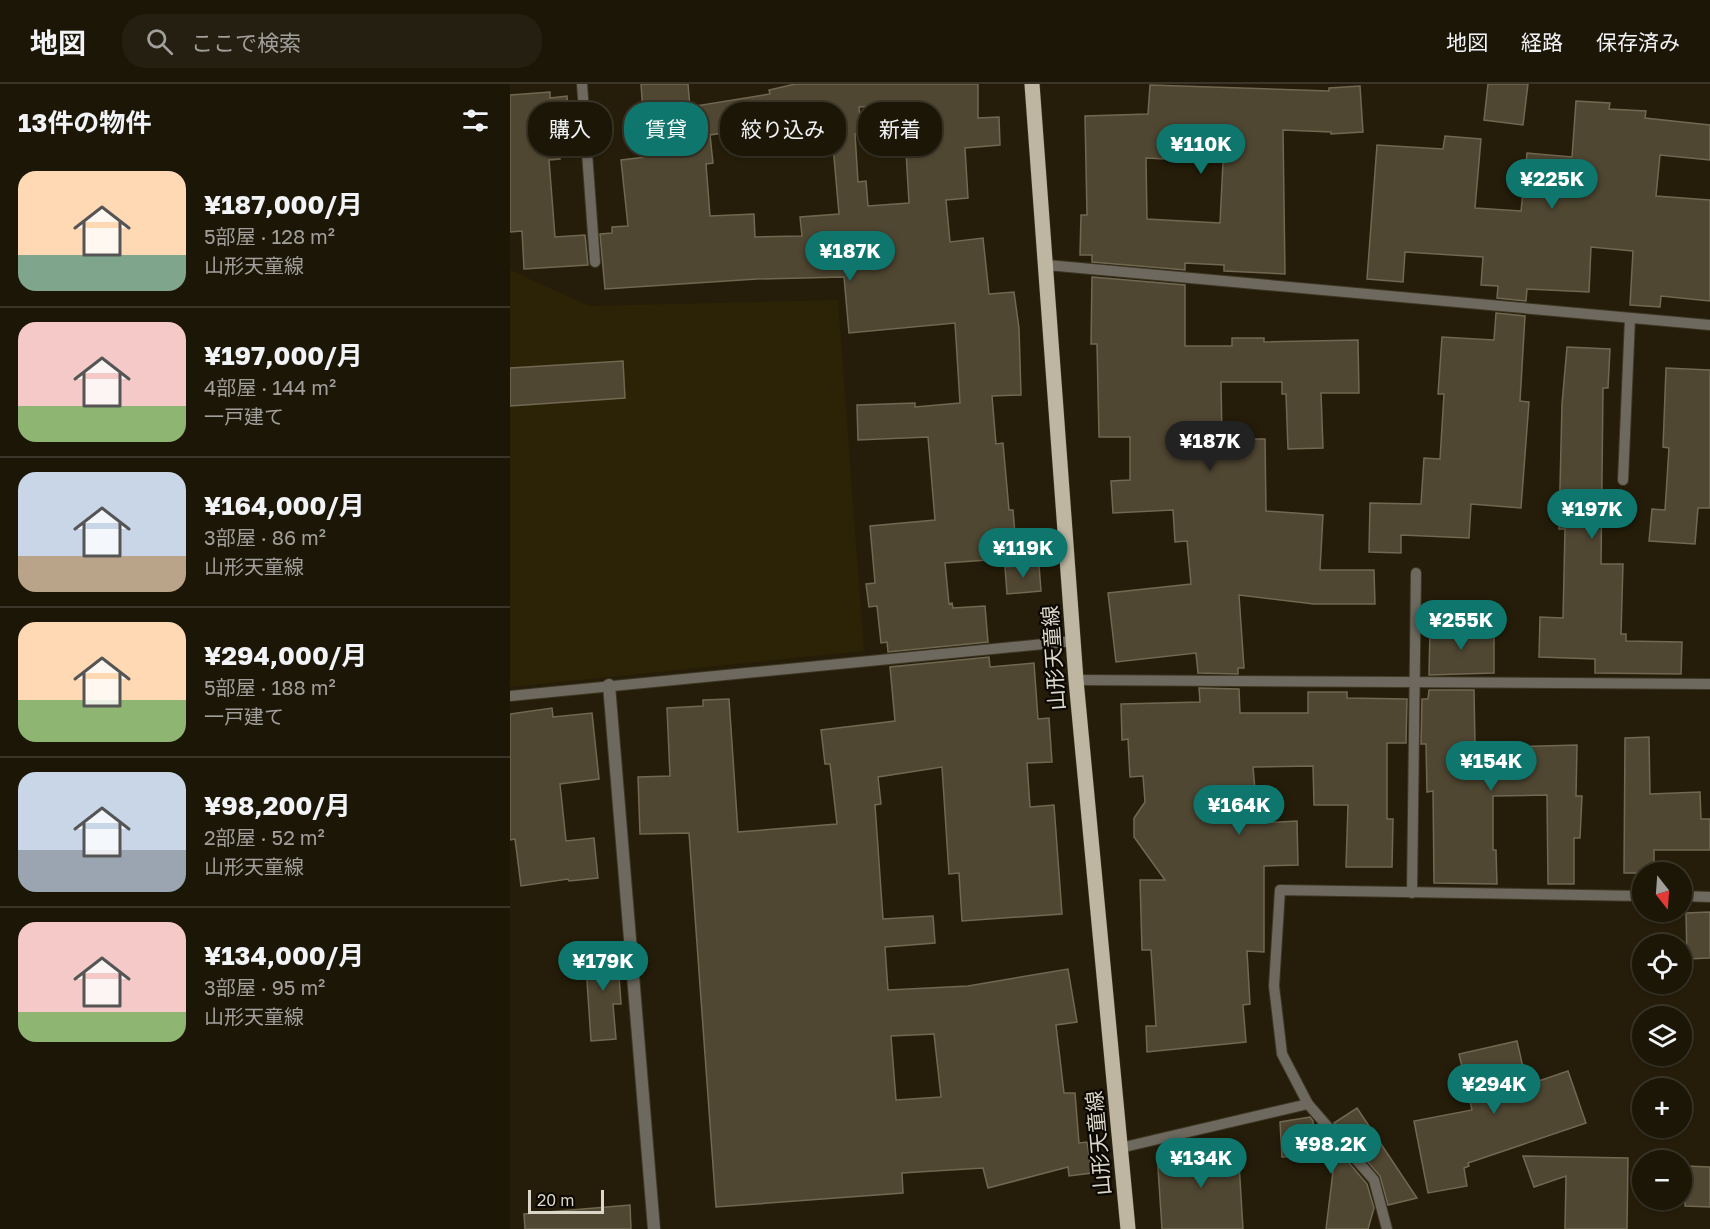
<!DOCTYPE html>
<html lang="ja">
<head>
<meta charset="utf-8">
<style>
	:root { --surface:#1c1607; --page:#251f11; --text:#f1f3f6; --muted:#a09f9b; --line:#3a3528; --accent:#0f766e }
	body { margin:0; font-family:"Golos Text","Noto Sans JP",sans-serif; background:var(--page); color:var(--text); height:100vh; display:flex; flex-direction:column; font-size:22px; white-space:nowrap }
	* { box-sizing:border-box; margin:0 }
	p { font-size:20px; color:var(--muted) }
	.icon { flex:none; width:33px; height:33px; fill:none; stroke:currentColor; stroke-width:2; stroke-linecap:round; stroke-linejoin:round }
	.map { position:relative; flex:1; overflow:hidden }
	.sheet { display:flex; flex-direction:column; background:var(--surface); width:510px }
	.sheet>* { flex:none }
	.top-card { position:absolute; left:18px; top:18px; width:570px; height:54px; display:flex; gap:12px }
	.needle { width:39px; rotate:163deg }
	.fabs { position:absolute; left:1122px; top:778px; display:grid; gap:12px }
	.fabs a { display:grid; place-items:center; width:60px; height:60px; border-radius:50%; background:var(--surface); box-shadow:0 2px 4px #0004,0 0 0 2px var(--line); font-size:30px }
	.scale { position:absolute; left:18px; bottom:15px; width:76px; box-sizing:border-box; padding-left:6px; border:3px solid #dbd6c9; border-top:0; font-size:16px; line-height:21px; white-space:nowrap; color:#dbd6c9; -webkit-text-stroke:4px #0b0802; paint-order:stroke }
	.price { position:absolute; translate:-50% -51px; padding:0 14px; border-radius:21px; background:var(--accent); color:#fff; font-size:20px; line-height:39px; filter:drop-shadow(0 2px 3px #0008) }
	.price::after { content:''; position:absolute; left:50%; top:36px; width:18px; height:14px; margin-left:-9px; background:inherit; clip-path:polygon(0 0,100% 0,50% 100%) }
	.price.current { background:#222; color:#fff }
	ul { padding:0; list-style:none }
	li { display:flex; align-items:center; gap:18px; height:150px; padding:0 18px }
	li+li { border-top:2px solid var(--line) }
	li span { display:grid; place-items:center; flex:none; width:168px; height:120px; border-radius:18px; color:#555 }
	li>.icon { margin-inline-start:auto }
	span .icon { width:72px; height:72px; fill:#fffc; stroke-width:1 }
	li b { font-size:26px }
	h2 { display:flex; justify-content:space-between; align-items:center; height:72px; padding:0 18px; font-size:26px }
	.pill { padding:0 21px; border-radius:24px; background:var(--surface); box-shadow:0 2px 4px #0004,0 0 0 2px var(--line); font-size:21px; line-height:54px }
	.pill.current { background:var(--accent); color:#fff }
	header { display:flex; align-items:center; gap:36px; box-sizing:border-box; height:84px; padding:0 30px; background:var(--surface); border-bottom:2px solid var(--line) }
	header strong { font-size:28px }
	nav { display:flex; gap:33px; margin-inline-start:auto; font-size:21px }
	.search { width:420px; height:54px; background:var(--page); display:flex; align-items:center; gap:15px; box-sizing:border-box; padding:0 21px; border-radius:24px; color:var(--muted); font-size:22px }
	main { display:flex; flex:1; min-height:0 }
	.map>svg:first-child { display:block }
</style>
</head>
<body>
<header>
<strong>地図</strong>
<div class="search"><svg class="icon" aria-label="search" viewBox="0 0 24 24"><circle cx="10" cy="10" r="6"/><path d="M15 15l6 6"/></svg>ここで検索</div>
<nav><a>地図</a><a>経路</a><a>保存済み</a></nav>
</header>
<main>
<section class="sheet">
<h2>13件の物件<svg class="icon" aria-label="filters" viewBox="0 0 24 24"><path d="M4 7h16M4 17h16"/><circle cx="9" cy="7" r="2"/><circle cx="15" cy="17" r="2"/></svg></h2>
<ul>
<li><span style="background:linear-gradient(#ffd9b3 70%,#7fa58c 0)"><svg class="icon" aria-label="home" viewBox="0 0 24 24"><path d="M3 11l9-7 9 7M6 9v11h12V9"/></svg></span><div><b>¥187,000/月</b><p>5部屋 · 128 m²</p><p>山形天童線</p></div></li>
<li><span style="background:linear-gradient(#f6c9c9 70%,#8fb573 0)"><svg class="icon" aria-label="home" viewBox="0 0 24 24"><path d="M3 11l9-7 9 7M6 9v11h12V9"/></svg></span><div><b>¥197,000/月</b><p>4部屋 · 144 m²</p><p>一戸建て</p></div></li>
<li><span style="background:linear-gradient(#c9d6e8 70%,#b9a48a 0)"><svg class="icon" aria-label="home" viewBox="0 0 24 24"><path d="M3 11l9-7 9 7M6 9v11h12V9"/></svg></span><div><b>¥164,000/月</b><p>3部屋 · 86 m²</p><p>山形天童線</p></div></li>
<li><span style="background:linear-gradient(#ffd9b3 65%,#8fb573 0)"><svg class="icon" aria-label="home" viewBox="0 0 24 24"><path d="M3 11l9-7 9 7M6 9v11h12V9"/></svg></span><div><b>¥294,000/月</b><p>5部屋 · 188 m²</p><p>一戸建て</p></div></li>
<li><span style="background:linear-gradient(#c9d6e8 65%,#9aa5b1 0)"><svg class="icon" aria-label="home" viewBox="0 0 24 24"><path d="M3 11l9-7 9 7M6 9v11h12V9"/></svg></span><div><b>¥98,200/月</b><p>2部屋 · 52 m²</p><p>山形天童線</p></div></li>
<li><span style="background:linear-gradient(#f6c9c9 75%,#8fb573 0)"><svg class="icon" aria-label="home" viewBox="0 0 24 24"><path d="M3 11l9-7 9 7M6 9v11h12V9"/></svg></span><div><b>¥134,000/月</b><p>3部屋 · 95 m²</p><p>山形天童線</p></div></li>
</ul>
</section>
<div class="map">
<svg width="1200" height="1145" viewBox="0 0 1200 1145">
	<rect width="100%" height="100%" fill="#251d09"/>
	<polygon fill="#2c2206" points="0,186 79,222 328,216 354,567 0,603"/>
	<g fill="#504732" stroke="#716852" stroke-width="1.5" fill-rule="evenodd">
		<path d="M 131,0 L 178,0 L 180,23 L 260,10 L 259,6 L 285,0 L 468,0 L 468,34 L 489,33 L 490,61 L 455,64 L 458,114 L 436,116 L 440,158 L 473,154 L 479,210 L 504,208 L 509,244 L 511,311 L 482,312 L 486,360 L 493,359 L 499,426 L 503,426 L 507,474 L 435,479 L 439,520 L 442,519 L 443,524 L 475,522 L 478,558 L 378,568 L 377,558 L 371,559 L 367,522 L 359,523 L 356,500 L 365,499 L 360,442 L 425,436 L 418,353 L 348,356 L 347,321 L 405,319 L 405,323 L 450,319 L 445,239 L 339,249 L 334,193 L 247,195 L 95,205 L 90,150 L 102,149 L 102,143 L 118,142 L 111,76 L 136,73 ZM 389,21 L 392,67 L 396,67 L 399,119 L 358,122 L 356,97 L 348,98 L 345,50 L 352,50 L 349,23 ZM 320,28 L 329,130 L 290,133 L 292,152 L 245,153 L 244,130 L 200,132 L 196,80 L 203,79 L 200,51 L 266,41 Z"/>
		<polygon points="978,0 1018,0 1013,41 974,36"/>
		<path d="M 640,1 L 819,7 L 819,4 L 850,2 L 853,48 L 821,50 L 821,48 L 773,46 L 775,190 L 714,187 L 714,181 L 675,179 L 675,186 L 582,178 L 582,171 L 570,171 L 571,131 L 577,131 L 575,32 L 638,30 ZM 636,74 L 713,78 L 710,139 L 637,135 Z"/>
		<polygon points="40,8 40,14 57,12 59,35 47,36 50,75 39,76 45,153 75,151 78,181 14,185 12,147 0,148 0,11"/>
		<polygon points="1066,17 1100,19 1099,25 1136,27 1135,34 1200,41 1200,76 1150,71 1146,112 1200,116 1200,217 1151,212 1150,223 1120,221 1123,167 1081,163 1079,208 1017,205 1016,217 987,214 988,202 971,201 973,173 895,168 893,198 857,195 867,61 933,65 935,52 971,55 965,124 1011,127 1017,69 1062,73"/>
		<polygon points="582,193 675,201 675,262 722,262 722,254 754,254 754,258 848,256 849,309 811,309 813,364 778,365 776,310 772,310 772,298 711,298 712,355 755,355 756,427 813,431 810,486 864,486 865,520 804,520 729,511 734,584 728,584 728,590 688,589 686,569 606,578 598,509 681,500 677,457 665,458 663,426 603,429 601,397 620,396 620,353 589,353 587,260 581,260"/>
		<polygon points="986,229 1015,232 1010,317 1019,318 1011,424 961,420 959,454 891,451 891,469 859,468 860,419 911,420 914,374 930,375 934,310 928,310 932,253 984,256"/>
		<polygon points="1057,263 1100,265 1098,304 1093,304 1091,480 1113,480 1111,550 1116,550 1116,557 1172,558 1171,590 1085,589 1085,575 1029,573 1030,533 1053,534 1055,445 1049,445 1052,320"/>
		<polygon points="113,277 115,314 0,322 0,284"/>
		<polygon points="1156,284 1200,286 1200,424 1188,424 1185,460 1139,457 1142,425 1155,426 1159,364 1153,363"/>
		<polygon points="529,481 531,507 497,510 495,483"/>
		<polygon points="920,544 984,545 984,589 919,591"/>
		<path d="M 479,573 L 480,583 L 524,579 L 528,635 L 539,634 L 542,678 L 517,679 L 520,723 L 544,721 L 552,830 L 452,837 L 449,789 L 439,790 L 432,683 L 368,693 L 371,720 L 365,721 L 373,835 L 423,832 L 425,859 L 375,863 L 378,906 L 458,902 L 558,885 L 567,938 L 546,941 L 554,1009 L 565,1009 L 569,1059 L 577,1058 L 582,1089 L 559,1092 L 558,1083 L 478,1104 L 473,1084 L 392,1089 L 393,1109 L 206,1123 L 179,749 L 130,750 L 128,693 L 160,692 L 157,624 L 193,622 L 193,616 L 219,615 L 228,748 L 327,740 L 320,680 L 315,680 L 311,646 L 385,637 L 380,583 ZM 424,950 L 431,1013 L 386,1016 L 381,952 Z"/>
		<polygon points="689,604 729,605 730,629 798,629 798,608 837,608 837,614 897,615 896,659 877,659 877,735 883,735 882,783 836,783 838,721 804,721 803,682 743,683 748,739 787,737 788,781 754,782 754,868 737,867 740,920 733,921 736,958 637,968 636,942 646,942 641,866 632,866 630,796 655,796 624,753 624,734 635,718 633,692 620,693 618,655 612,656 611,620 690,618"/>
		<polygon points="919,606 964,606 965,660 993,659 993,663 1067,661 1066,712 1072,712 1070,754 1064,754 1064,800 1038,800 1037,711 983,712 983,766 986,766 987,800 924,799 923,707 917,708 916,660 911,660 912,615 918,615"/>
		<polygon points="42,624 43,633 82,629 89,695 50,700 56,757 84,754 88,794 59,797 58,795 11,802 5,755 0,756 0,630"/>
		<polygon points="1139,653 1140,710 1190,708 1191,735 1200,735 1200,766 1144,766 1144,789 1114,789 1115,654"/>
		<polygon points="1200,828 1200,874 1177,875 1176,829"/>
		<polygon points="107,864 111,920 103,920 106,955 81,957 75,867"/>
		<polygon points="1007,957 1017,1001 1058,987 1076,1039 958,1079 959,1082 954,1084 957,1102 918,1109 904,1037 962,1026 949,970"/>
		<polygon points="847,1024 907,1114 878,1121 870,1092 824,1039"/>
		<polygon points="800,1033 803,1037 804,1053 812,1047 857,1100 864,1124 858,1145 816,1145 825,1071 772,1073 770,1038"/>
		<polygon points="728,1063 733,1145 652,1145 647,1069"/>
		<polygon points="1013,1072 1118,1074 1117,1145 1055,1145 1056,1092 1024,1103"/>
		<polygon points="1176,1082 1200,1083 1200,1123 1175,1122"/>
		<polygon points="120,1121 121,1145 15,1145 14,1130"/>
	</g>
	<g fill="none" stroke-linecap="round" stroke-linejoin="round">
		<defs>
			<g id="lane">
				<polyline points="72,0 85,178"/>
				<polyline points="537,181 1200,241"/>
				<polyline points="1113,396 1120,234"/>
				<polyline points="566,596 1200,600"/>
				<polyline points="0,612 564,557"/>
				<polyline points="902,809 906,489"/>
				<polyline points="1172,812 1200,813"/>
				<polyline points="610,1064 798,1020"/>
				<polyline points="877,1145 864,1096 798,1020 772,970 764,902 770,806 1132,812"/>
			</g>
			<polyline id="street" points="99,601 144,1145"/>
			<polyline id="primary" points="522,0 566,596 618,1145"/>
		</defs>
		<use href="#lane" stroke="#3e3724" stroke-width="12"/>
		<use href="#street" stroke="#3e3724" stroke-width="14"/>
		<use href="#primary" stroke="#3e3724" stroke-width="16"/>
		<use href="#lane" stroke="#6d695f" stroke-width="10"/>
		<use href="#street" stroke="#6d695f" stroke-width="12"/>
		<use href="#primary" stroke="#beb6a1" stroke-width="15"/>
	</g>
	<g text-anchor="middle" stroke-width="4.5" stroke-linejoin="round" paint-order="stroke">
		<g font-size="21" fill="#dbd6c9" stroke="#0b0802">
			<text transform="translate(544 574) rotate(-94)" y="7">山形天童線</text>
			<text transform="translate(589 1059) rotate(-95)" y="7">山形天童線</text>
		</g>
	</g>
</svg>
<div class="fabs">
<a><svg class="needle" viewBox="-14 -14 28 28"><path d="M0-13l5 13h-10z" fill="#e53935"/><path d="M0 13l5-13h-10z" fill="#a09f9b"/></svg></a>
<a><svg class="icon" aria-label="locate" viewBox="0 0 24 24"><circle cx="12" cy="12" r="6"/><path d="M12 2v4M12 18v4M2 12h4M18 12h4"/></svg></a>
<a><svg class="icon" aria-label="layers" viewBox="0 0 24 24"><path d="M12 4l9 5-9 5-9-5zM3 14l9 5 9-5"/></svg></a>
<a>+</a>
<a>−</a>
</div>
<div class="scale">20 m</div>
<b class="price" style="left:691px;top:91px">¥110K</b>
<b class="price" style="left:1042px;top:126px">¥225K</b>
<b class="price" style="left:340px;top:198px">¥187K</b>
<b class="price current" style="left:700px;top:388px">¥187K</b>
<b class="price" style="left:1082px;top:456px">¥197K</b>
<b class="price" style="left:513px;top:495px">¥119K</b>
<b class="price" style="left:951px;top:567px">¥255K</b>
<b class="price" style="left:981px;top:708px">¥154K</b>
<b class="price" style="left:729px;top:752px">¥164K</b>
<b class="price" style="left:93px;top:908px">¥179K</b>
<b class="price" style="left:984px;top:1031px">¥294K</b>
<b class="price" style="left:821px;top:1091px">¥98.2K</b>
<b class="price" style="left:691px;top:1105px">¥134K</b>
<div class="top-card">
<a class="pill">購入</a>
<a class="pill current">賃貸</a>
<a class="pill">絞り込み</a>
<a class="pill">新着</a>
</div>
</div>
</main>
</body>
</html>
